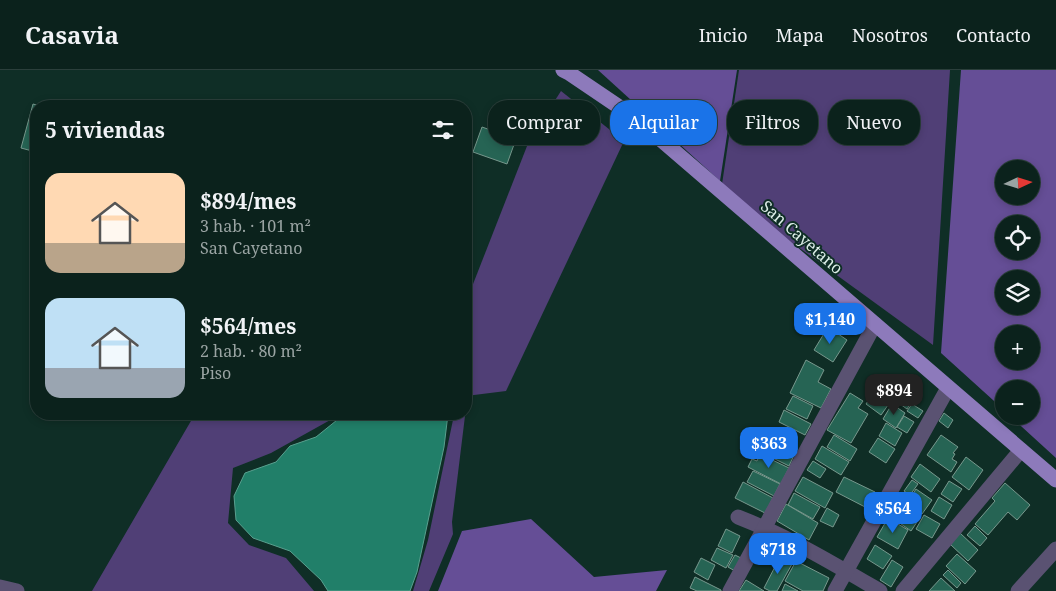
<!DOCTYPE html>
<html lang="es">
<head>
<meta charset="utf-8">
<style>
	:root { --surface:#0b221c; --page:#192f29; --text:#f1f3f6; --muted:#9aa4a3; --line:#2b3f3b; --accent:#1a73e8 }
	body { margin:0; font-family:"Noto Serif",serif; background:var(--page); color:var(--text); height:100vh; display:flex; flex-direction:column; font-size:19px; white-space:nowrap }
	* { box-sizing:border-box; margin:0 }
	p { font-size:16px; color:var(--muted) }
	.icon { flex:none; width:28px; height:28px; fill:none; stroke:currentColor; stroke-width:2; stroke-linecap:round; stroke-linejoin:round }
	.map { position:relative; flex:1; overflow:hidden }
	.sheet { position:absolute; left:30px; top:30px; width:442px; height:320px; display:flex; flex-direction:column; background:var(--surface); border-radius:20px; box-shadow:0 2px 8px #0003,0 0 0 1px var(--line) }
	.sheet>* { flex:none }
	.top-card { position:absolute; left:488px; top:30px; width:475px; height:45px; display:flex; gap:10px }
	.needle { width:32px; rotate:86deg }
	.tools { position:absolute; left:995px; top:90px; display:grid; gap:10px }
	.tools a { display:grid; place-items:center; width:45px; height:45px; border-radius:50%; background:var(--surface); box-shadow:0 2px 8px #0003,0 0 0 1px var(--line); font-size:25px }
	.price { position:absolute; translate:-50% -42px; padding:0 11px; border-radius:10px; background:var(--accent); color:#fff; font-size:16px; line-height:32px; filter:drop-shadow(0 1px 2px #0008) }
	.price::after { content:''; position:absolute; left:50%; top:30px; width:15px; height:11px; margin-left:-8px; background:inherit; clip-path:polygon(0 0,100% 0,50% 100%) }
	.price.on { background:#222; color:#fff }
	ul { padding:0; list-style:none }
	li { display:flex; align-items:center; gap:15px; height:125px; padding:0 15px }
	li span { display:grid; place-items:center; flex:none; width:140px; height:100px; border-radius:15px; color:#555 }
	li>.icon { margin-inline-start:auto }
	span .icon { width:60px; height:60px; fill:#fffc; stroke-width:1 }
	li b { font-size:21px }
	h2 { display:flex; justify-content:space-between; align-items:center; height:60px; padding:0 15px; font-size:21px }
	.pill { padding:0 18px; border-radius:20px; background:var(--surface); box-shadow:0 2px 8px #0003,0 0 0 1px var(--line); font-size:18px; line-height:45px }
	.pill.on { background:var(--accent); color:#fff }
	header { display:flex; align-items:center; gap:30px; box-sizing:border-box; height:70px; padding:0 25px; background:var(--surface); border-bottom:1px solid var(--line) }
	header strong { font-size:24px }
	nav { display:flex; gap:28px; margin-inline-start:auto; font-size:18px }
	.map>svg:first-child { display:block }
</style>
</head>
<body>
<header>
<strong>Casavia</strong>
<nav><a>Inicio</a><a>Mapa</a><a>Nosotros</a><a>Contacto</a></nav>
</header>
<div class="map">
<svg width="1056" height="521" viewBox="0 0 1056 521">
	<rect width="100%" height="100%" fill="#0f2e26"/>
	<g fill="#503f76">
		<polygon points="739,0 950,0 933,275 721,121"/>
		<polygon points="561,21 624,71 506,321 466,326 466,232 529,71"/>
		<polygon points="195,344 341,344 271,383 233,398 228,453 249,475 286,488 314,521 92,521"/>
		<polygon points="454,345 465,346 452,452 453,464 429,521 413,521 428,470"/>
	</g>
	<g fill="#654e96" fill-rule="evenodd">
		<polygon points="598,0 737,0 720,111"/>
		<path d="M 961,0 L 1056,0 L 1056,388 L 1010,346 L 1031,346 L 1031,319 L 1004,319 L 1004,340 L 941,283 ZM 1004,99 L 1031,99 L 1031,126 L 1004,126 ZM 1004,154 L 1031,154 L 1031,181 L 1004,181 ZM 1004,209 L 1031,209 L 1031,236 L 1004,236 ZM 1004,264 L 1031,264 L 1031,291 L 1004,291 Z"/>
		<polygon points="531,449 594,507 667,500 656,521 438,521 462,461"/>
	</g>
	<polygon fill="#217f69" stroke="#59a08f" points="347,344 448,344 444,377 417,502 410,521 328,521 321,510 290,481 253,468 236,450 234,426 245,403 276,392 290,376 316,367 342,346"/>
	<g fill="#266454" stroke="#77988d">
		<polygon points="33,34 40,36 36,36 36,82 21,78"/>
		<polygon points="482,57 516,69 507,94 473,82"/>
		<polygon points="828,257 847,270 833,292 814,280"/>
		<polygon points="806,290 824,300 818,312 831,319 821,338 790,323"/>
		<polygon points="882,310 898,321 881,345 866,334"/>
		<polygon points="900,322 904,325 898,333 895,330"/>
		<polygon points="850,323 863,331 858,338 868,344 851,373 827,360"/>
		<polygon points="793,326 813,336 807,349 786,339"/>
		<polygon points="905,326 912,331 907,339 900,334"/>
		<polygon points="892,334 905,343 896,358 883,349"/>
		<polygon points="912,334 923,341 918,348 907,341"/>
		<polygon points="784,340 811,354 805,365 779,352"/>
		<polygon points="944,343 953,350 948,358 939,351"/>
		<polygon points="904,346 914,352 907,363 897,357"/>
		<polygon points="886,353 902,363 895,376 879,366"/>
		<polygon points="834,365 857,379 850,391 827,377"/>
		<polygon points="941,365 958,377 953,383 955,384 952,389 957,392 951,402 927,385"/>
		<polygon points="768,367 796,381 789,396 761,382"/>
		<polygon points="878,368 895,379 886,393 869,382"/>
		<polygon points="822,376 849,392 841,405 815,389"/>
		<polygon points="760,384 789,398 781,414 748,397 752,389 757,391"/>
		<polygon points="966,387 983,400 969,420 952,407"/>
		<polygon points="813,391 826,399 820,408 807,400"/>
		<polygon points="920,394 940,409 931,422 911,407"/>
		<polygon points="753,401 780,414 774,426 747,412"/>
		<polygon points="803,407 833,423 825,438 795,421"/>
		<polygon points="844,407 875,422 867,438 836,422"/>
		<polygon points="912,410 918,414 910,425 904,421"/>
		<polygon points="949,411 962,419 953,432 941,424"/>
		<polygon points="743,412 773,428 765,443 735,428"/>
		<polygon points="1005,413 1030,435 1017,450 1008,442 988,465 975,454 995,431 992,428"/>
		<polygon points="916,419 932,430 922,444 915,439 913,442 904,436 905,434 899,430 903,425 909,430"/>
		<polygon points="794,423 820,437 813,449 788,435"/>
		<polygon points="939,427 952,435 944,449 931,441"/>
		<polygon points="786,434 818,453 809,470 777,451"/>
		<polygon points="898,434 919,449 911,461 890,446"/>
		<polygon points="827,438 839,445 833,457 820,451"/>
		<polygon points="924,445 940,454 932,468 916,459"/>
		<polygon points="888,448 908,460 898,479 877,467"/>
		<polygon points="975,456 987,468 980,476 967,465"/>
		<polygon points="726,459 740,466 732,483 718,476"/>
		<polygon points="960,463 978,480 968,491 950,474"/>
		<polygon points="766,475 777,481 773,489 762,484"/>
		<polygon points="875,475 892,486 883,499 867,489"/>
		<polygon points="717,478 733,485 726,498 711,490"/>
		<polygon points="957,484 976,501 965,514 946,496"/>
		<polygon points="735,485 741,488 735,501 728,497"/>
		<polygon points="780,487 792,494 777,521 770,521 764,518"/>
		<polygon points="701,488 715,495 708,510 694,502"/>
		<polygon points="892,490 903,497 891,517 880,510"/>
		<polygon points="796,491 829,508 823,521 803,521 785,511"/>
		<polygon points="948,500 961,513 957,518 943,505"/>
		<polygon points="695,507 721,520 721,521 697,521 690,518"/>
		<polygon points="941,508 955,521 929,521"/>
		<polygon points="746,510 764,521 739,521"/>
		<polygon points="785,514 798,521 782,521"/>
	</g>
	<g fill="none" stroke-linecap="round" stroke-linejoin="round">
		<g stroke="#5a5272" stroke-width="15">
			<path d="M 738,447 C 787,466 834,494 880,521"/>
			<polyline points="0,517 17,521"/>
			<polyline points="730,521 875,254"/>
			<polyline points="835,521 948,318"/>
			<polyline points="903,521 1021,380"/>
			<polyline points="1018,521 1056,479"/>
		</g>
		<polyline stroke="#8d7abb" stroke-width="15" points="563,0 569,3 637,49 1056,410"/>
	</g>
	<g text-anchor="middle" stroke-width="4" stroke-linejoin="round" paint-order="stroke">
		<g font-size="16" fill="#dcede7" stroke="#0f2e26">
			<text transform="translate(802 167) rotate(41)" y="6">San Cayetano</text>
		</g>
	</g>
</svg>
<div class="tools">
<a><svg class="needle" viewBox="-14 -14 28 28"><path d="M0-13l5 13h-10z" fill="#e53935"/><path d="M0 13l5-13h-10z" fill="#9aa4a3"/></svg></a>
<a><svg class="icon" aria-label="locate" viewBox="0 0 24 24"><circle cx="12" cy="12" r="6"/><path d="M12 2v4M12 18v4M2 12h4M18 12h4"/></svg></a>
<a><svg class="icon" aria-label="layers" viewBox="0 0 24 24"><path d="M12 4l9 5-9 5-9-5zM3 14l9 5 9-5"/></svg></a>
<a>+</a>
<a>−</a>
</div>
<b class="price" style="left:830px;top:275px">$1,140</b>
<b class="price on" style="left:894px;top:346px">$894</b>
<b class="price" style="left:769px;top:399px">$363</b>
<b class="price" style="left:893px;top:464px">$564</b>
<b class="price" style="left:778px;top:505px">$718</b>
<div class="top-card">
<a class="pill">Comprar</a>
<a class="pill on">Alquilar</a>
<a class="pill">Filtros</a>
<a class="pill">Nuevo</a>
</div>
<section class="sheet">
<h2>5 viviendas<svg class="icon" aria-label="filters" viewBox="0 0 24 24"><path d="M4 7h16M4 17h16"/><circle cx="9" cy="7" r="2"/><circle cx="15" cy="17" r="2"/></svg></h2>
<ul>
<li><span style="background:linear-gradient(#ffd9b3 70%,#b9a48a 0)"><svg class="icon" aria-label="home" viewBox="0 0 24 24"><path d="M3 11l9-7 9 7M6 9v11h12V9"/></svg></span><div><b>$894/mes</b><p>3 hab. · 101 m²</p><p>San Cayetano</p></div></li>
<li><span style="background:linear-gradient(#bfe0f5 70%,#9aa5b1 0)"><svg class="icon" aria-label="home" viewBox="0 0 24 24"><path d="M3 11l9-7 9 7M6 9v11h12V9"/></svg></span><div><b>$564/mes</b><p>2 hab. · 80 m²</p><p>Piso</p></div></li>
</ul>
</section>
</div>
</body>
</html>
